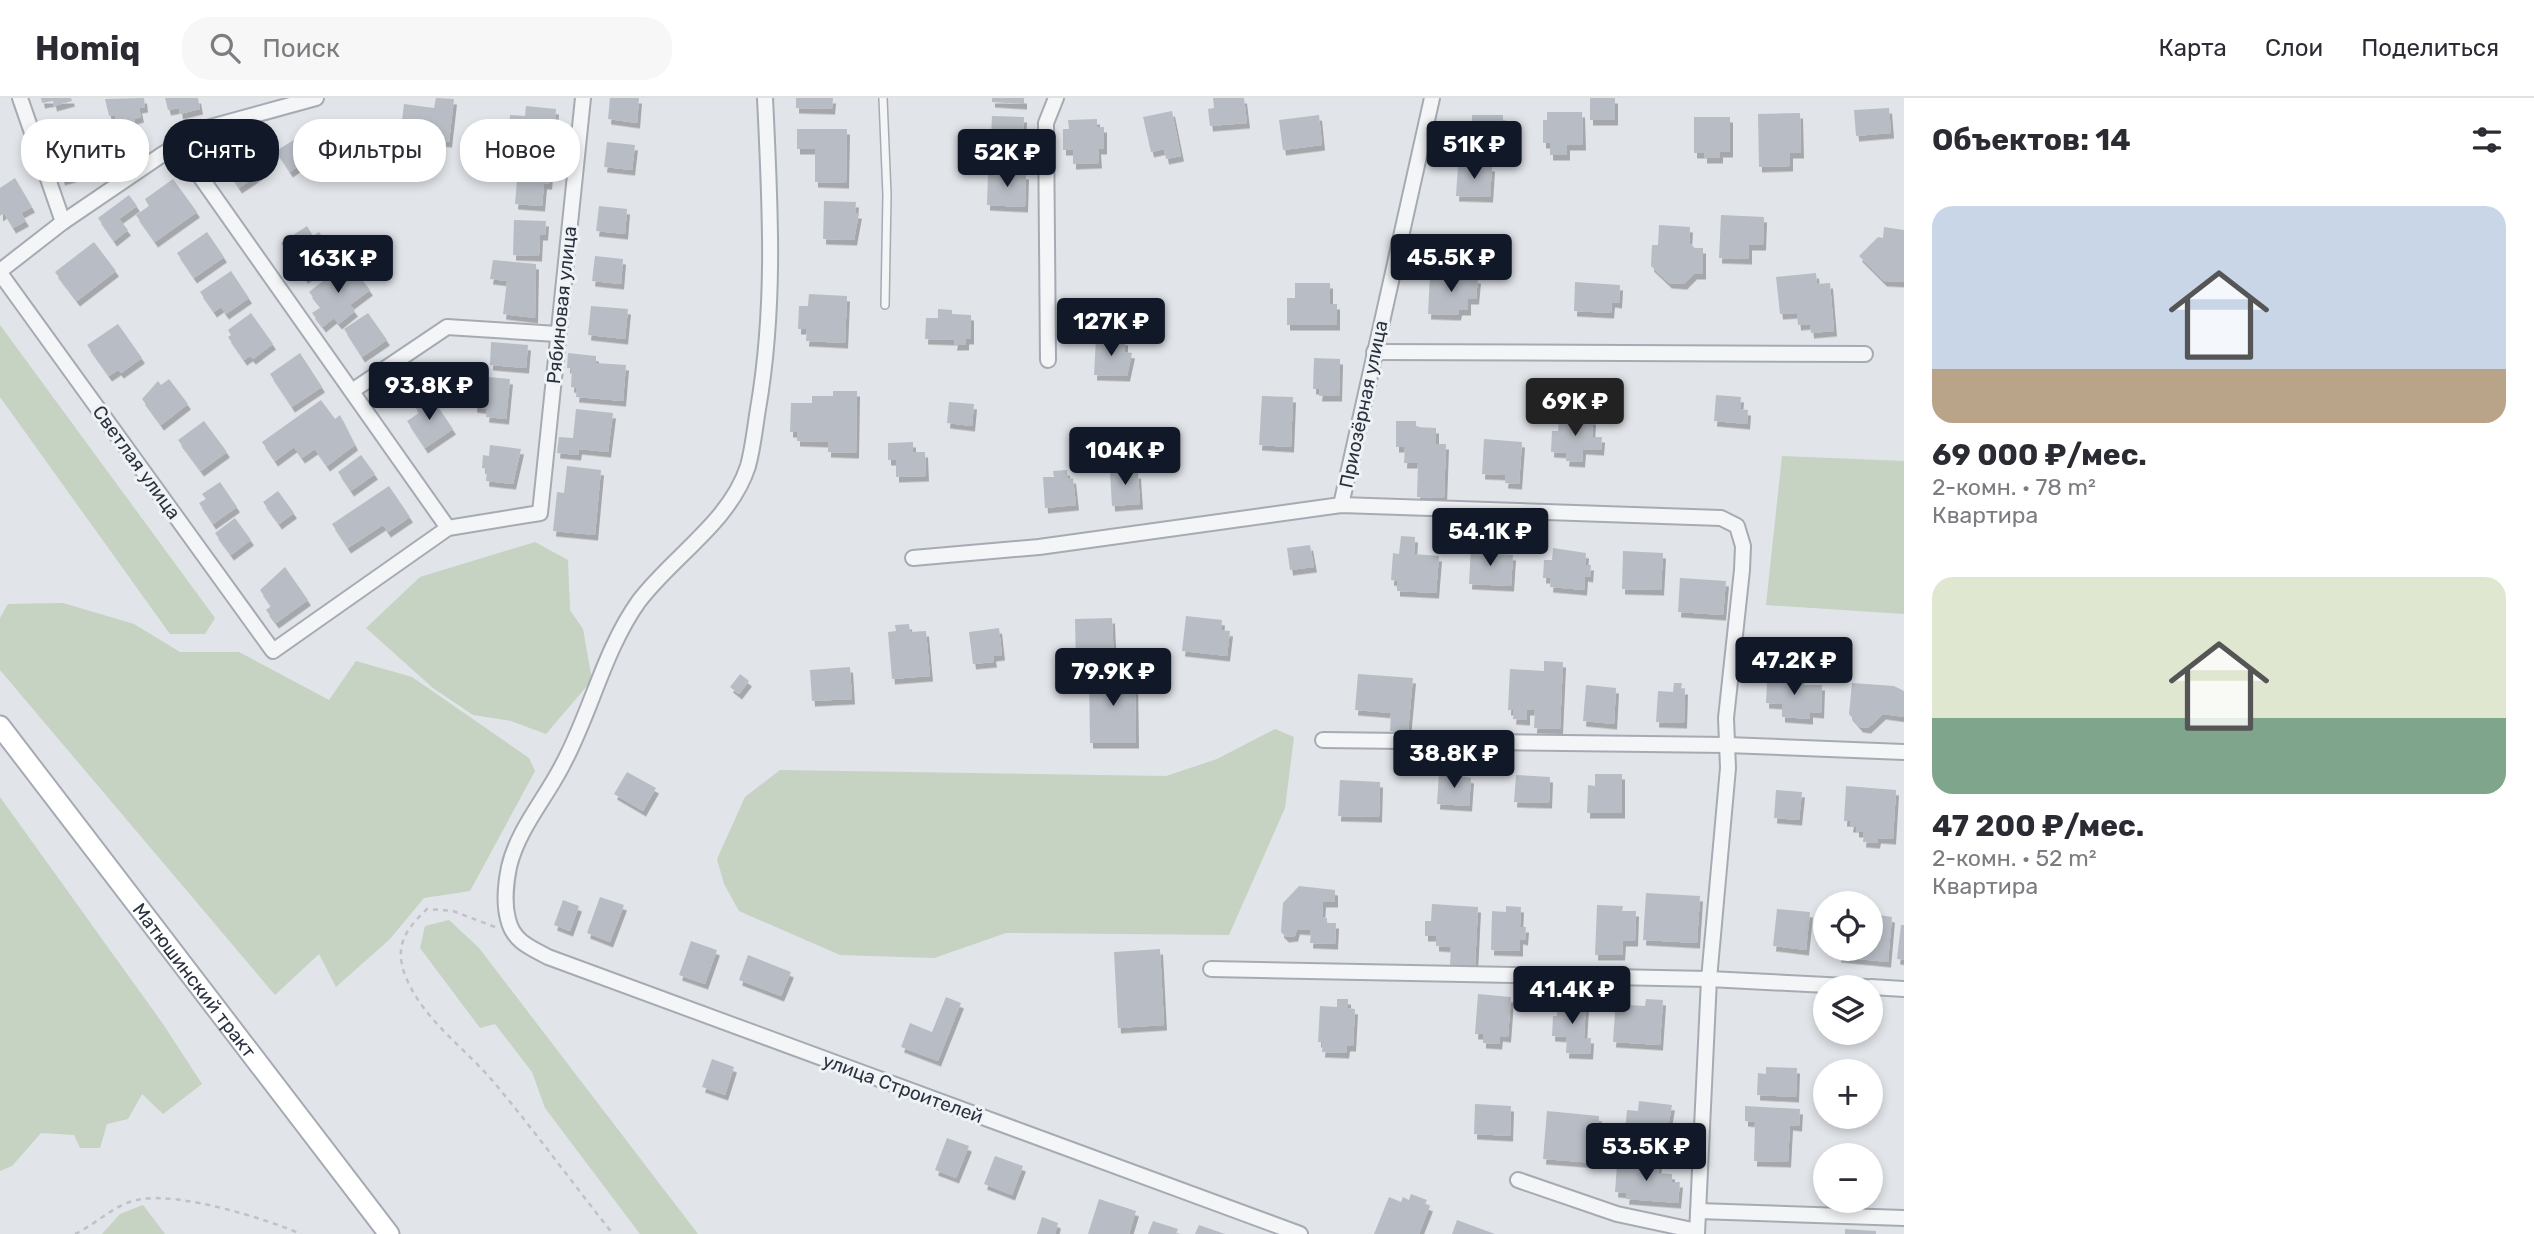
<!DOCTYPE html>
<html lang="ru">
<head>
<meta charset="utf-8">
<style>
	:root { --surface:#fff; --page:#f7f7f7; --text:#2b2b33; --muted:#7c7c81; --line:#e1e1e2; --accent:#111827 }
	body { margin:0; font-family:Rubik,sans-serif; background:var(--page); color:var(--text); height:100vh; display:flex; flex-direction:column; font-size:26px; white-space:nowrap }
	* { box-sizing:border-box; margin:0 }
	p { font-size:23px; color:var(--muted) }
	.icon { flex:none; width:38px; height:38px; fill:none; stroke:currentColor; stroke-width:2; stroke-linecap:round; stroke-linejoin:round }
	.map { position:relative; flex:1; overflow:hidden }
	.sheet { display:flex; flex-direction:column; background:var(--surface); width:630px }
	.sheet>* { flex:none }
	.guide { position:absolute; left:21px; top:21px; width:665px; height:63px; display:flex; gap:14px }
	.fabs { position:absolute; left:1813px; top:793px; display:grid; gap:14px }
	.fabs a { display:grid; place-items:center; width:70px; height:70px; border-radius:50%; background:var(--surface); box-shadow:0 4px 10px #0003; font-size:35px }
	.price { position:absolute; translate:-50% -60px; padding:0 16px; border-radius:7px; background:var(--accent); color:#fff; font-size:23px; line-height:46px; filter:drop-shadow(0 2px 4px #0008) }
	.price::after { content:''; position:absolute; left:50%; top:42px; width:21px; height:16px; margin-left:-10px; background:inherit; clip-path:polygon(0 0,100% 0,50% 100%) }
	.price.selected { background:#222; color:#fff }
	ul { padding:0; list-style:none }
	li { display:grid; align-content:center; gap:14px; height:371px; padding:0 28px }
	li span { display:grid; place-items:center; height:217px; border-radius:21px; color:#555 }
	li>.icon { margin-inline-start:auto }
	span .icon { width:126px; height:126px; fill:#fffc; stroke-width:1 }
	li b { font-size:30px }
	h2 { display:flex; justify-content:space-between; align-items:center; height:84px; padding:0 28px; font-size:30px }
	.tag { padding:0 24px; border-radius:28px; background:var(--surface); box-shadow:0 4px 10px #0003; font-size:24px; line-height:63px }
	.tag.selected { background:var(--accent); color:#fff }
	header { display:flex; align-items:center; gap:42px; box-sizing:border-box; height:98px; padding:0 35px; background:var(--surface); border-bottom:2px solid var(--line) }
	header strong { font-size:33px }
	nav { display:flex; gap:38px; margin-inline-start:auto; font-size:24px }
	.search { width:490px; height:63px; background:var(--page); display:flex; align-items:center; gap:18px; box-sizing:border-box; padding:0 24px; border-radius:28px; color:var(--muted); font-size:26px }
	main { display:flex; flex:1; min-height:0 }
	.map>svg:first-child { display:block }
</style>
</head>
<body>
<header>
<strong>Homiq</strong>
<div class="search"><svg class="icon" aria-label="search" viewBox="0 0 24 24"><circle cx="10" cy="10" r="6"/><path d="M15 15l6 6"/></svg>Поиск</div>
<nav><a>Карта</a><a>Слои</a><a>Поделиться</a></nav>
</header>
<main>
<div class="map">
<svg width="1904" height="1136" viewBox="0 0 1904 1136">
	<defs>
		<filter id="shadow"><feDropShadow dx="3" dy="5.5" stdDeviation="0" flood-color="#0004"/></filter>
	</defs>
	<rect width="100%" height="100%" fill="#e1e4e9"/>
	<g fill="#c6d2c2">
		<polygon points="0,227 215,520 205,536 170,536 0,299"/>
		<polygon points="1782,358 1904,363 1904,516 1766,507"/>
		<polygon points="535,444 568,462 570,512 583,531 592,582 546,636 511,623 473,617 433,590 366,530 420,479"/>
		<polygon points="63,505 134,526 180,554 239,554 329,602 356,563 412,579 529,660 535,673 470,793 424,800 390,841 336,889 319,856 275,897 0,572 0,520 8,506"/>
		<polygon points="1275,631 1294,639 1285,710 1229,837 1006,835 934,860 840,857 739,813 724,786 717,761 745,699 780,672 1166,678 1217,661"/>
		<polygon points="0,699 163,926 202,986 163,1016 142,996 128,1021 107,1026 100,1050 80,1050 74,1037 41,1035 12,1068 0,1073"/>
		<polygon points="449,822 479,850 698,1136 640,1136 545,1010 532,974 495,926 480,930 420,850 425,828"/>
		<polygon points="143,1107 165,1136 102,1136 120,1116"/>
	</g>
	<g fill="#b8bdc5" filter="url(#shadow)">
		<polygon points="41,0 71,0 72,3 54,8 53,3 42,5"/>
		<polygon points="144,0 145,9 139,10 141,19 134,21 136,29 128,31 126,25 117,27 115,17 109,18 105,1"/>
		<polygon points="165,0 198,0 200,11 180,16 179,10 168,12"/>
		<polygon points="436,0 454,1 449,44 438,43 437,52 431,51 430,60 405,57 408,40 400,39 404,6 434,10"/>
		<polygon points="610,0 639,0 637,25 608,21"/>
		<polygon points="796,0 833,0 832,11 796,10"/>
		<polygon points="992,0 1024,0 1024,6 992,4"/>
		<polygon points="1213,0 1244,0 1247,25 1210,28 1208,11 1214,10"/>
		<rect x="1590" y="0" width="25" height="22"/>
		<polygon points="526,8 556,11 555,26 550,26 548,46 522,44 523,33 509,32 510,17 525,18"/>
		<polygon points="1889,10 1891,35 1856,38 1854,12"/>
		<polygon points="1172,13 1181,58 1166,61 1164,51 1151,54 1143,19"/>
		<polygon points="1547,14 1582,14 1583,47 1567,47 1567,57 1550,57 1550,45 1543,45 1543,22 1547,22"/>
		<polygon points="1800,15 1801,55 1790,55 1790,68 1759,69 1758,16"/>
		<polygon points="1319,17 1322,47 1283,52 1279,22"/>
		<rect x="1472" y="17" width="31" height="31"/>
		<polygon points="992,18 1024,19 1022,64 990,63"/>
		<polygon points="1694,19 1730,19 1730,54 1720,54 1720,60 1704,60 1704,55 1694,55"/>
		<polygon points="1097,21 1097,29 1104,29 1104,51 1098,51 1099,65 1073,66 1073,52 1063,52 1063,31 1069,31 1068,22"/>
		<polygon points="353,25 373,54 349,71 325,38 338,29 341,33"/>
		<polygon points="797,31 847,31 846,85 815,84 815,51 797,51"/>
		<polygon points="300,38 313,58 290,74 276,53"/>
		<polygon points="238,40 244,49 249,46 266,72 239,90 216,55"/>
		<polygon points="76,42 86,75 62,82 53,48"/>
		<polygon points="607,44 635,47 632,72 604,69"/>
		<polygon points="529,64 551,66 549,86 544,86 542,108 515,106 518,70 529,71"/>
		<polygon points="1458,67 1492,68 1490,99 1456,98"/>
		<polygon points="988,74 1026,76 1025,109 987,107"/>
		<polygon points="15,80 32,109 21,115 26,123 13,130 4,115 0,118 0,90"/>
		<polygon points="173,81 197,114 155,144 136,117 149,108 145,101"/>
		<polygon points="129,97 137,108 119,121 128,132 114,143 98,120"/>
		<polygon points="824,103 856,104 855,115 859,115 854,142 823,141"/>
		<polygon points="599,108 627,111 625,136 596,133"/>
		<polygon points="1721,117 1764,119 1763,147 1749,147 1749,161 1719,160"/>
		<polygon points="514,122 546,123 545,137 540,137 539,158 513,157"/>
		<polygon points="1659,127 1690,129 1689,145 1695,150 1703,150 1703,176 1694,176 1684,186 1669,185 1651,168 1652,147 1658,147"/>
		<polygon points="307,128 313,138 319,134 332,153 320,162 323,167 305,180 281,145"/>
		<polygon points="1884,129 1904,132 1904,184 1884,183 1859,158 1878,139 1883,140"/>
		<polygon points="207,134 224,159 194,180 177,155"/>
		<polygon points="94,144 116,173 77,203 55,174"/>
		<polygon points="595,158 623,161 621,186 592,183"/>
		<polygon points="493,162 536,166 535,220 503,216 507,183 490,181"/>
		<polygon points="348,163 370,192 350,207 355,213 339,226 334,220 323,229 312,215 321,209 309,194"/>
		<polygon points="231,173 249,200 226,216 221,209 214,214 200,194"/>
		<polygon points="1816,175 1817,186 1830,185 1834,233 1811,235 1810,226 1798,227 1797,215 1780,216 1776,179"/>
		<polygon points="1430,177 1478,180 1476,201 1468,201 1468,212 1459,212 1458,217 1428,216"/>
		<polygon points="1575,184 1620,187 1619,205 1612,204 1611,215 1574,213"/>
		<polygon points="1295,185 1330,185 1330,206 1337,206 1337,227 1287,227 1287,200 1295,200"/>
		<polygon points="809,196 847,198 845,245 806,243 807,231 798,231 799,208 808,208"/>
		<polygon points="591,208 628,211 625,241 588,237"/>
		<polygon points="938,211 952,212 952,216 971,217 971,241 966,241 966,247 954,247 955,242 925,241 926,220 938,220"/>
		<polygon points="251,215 273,246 253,261 250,258 244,262 228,239 231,237 228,232"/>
		<polygon points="368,215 387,242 362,259 344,231"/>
		<polygon points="118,226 142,260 121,275 118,272 109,278 87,247"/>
		<polygon points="1096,240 1125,242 1125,254 1132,255 1127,278 1094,277"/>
		<polygon points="491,244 528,247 526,270 490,267"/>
		<polygon points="300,255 322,289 292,309 270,276"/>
		<polygon points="568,255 596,258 596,265 626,267 623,303 576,299 577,290 571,289 572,270 567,270"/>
		<polygon points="1314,260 1340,261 1339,298 1319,298 1320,291 1313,291"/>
		<polygon points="477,278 510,281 506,321 486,319 487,311 474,309"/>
		<polygon points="169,281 188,306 161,327 142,301 158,283 161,287"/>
		<polygon points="833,293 857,293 856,355 828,354 828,344 797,343 797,334 790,334 791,305 812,305 812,298 833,298"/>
		<polygon points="430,297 453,331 425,350 407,323 419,315 414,307"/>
		<polygon points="1716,297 1741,299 1740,311 1748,312 1747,326 1714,323"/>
		<polygon points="1262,298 1293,299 1291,349 1259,347"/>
		<polygon points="321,302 335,321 340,317 355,347 327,368 315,351 302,360 294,349 275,363 262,344"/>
		<polygon points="949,304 974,306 972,328 947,325"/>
		<polygon points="576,311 613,315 608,354 579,351 578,357 557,355 559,339 573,340"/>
		<polygon points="1559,319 1593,321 1592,339 1602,339 1601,352 1583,351 1582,364 1566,363 1567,355 1551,354 1552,333 1558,333"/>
		<polygon points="204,323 227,354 201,373 178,342"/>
		<polygon points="1396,323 1416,323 1416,329 1436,330 1436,346 1446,346 1444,400 1417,399 1418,365 1404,365 1405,349 1396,349"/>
		<polygon points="1484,341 1522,344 1519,386 1505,385 1506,377 1482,376"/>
		<polygon points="913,344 913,354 925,354 926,378 896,379 896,362 888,362 888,345"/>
		<polygon points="490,347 521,351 513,386 486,383 487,371 482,370 483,357 489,358"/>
		<polygon points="361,357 375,376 351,393 338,374"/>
		<polygon points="1134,367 1135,375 1138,375 1140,406 1112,408 1110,374 1119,373 1119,368"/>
		<polygon points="567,368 601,372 595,437 553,433 557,394 564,395"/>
		<polygon points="1067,372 1068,381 1073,380 1076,407 1045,410 1043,379 1054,379 1053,373"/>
		<polygon points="220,384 237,409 213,426 199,405 206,401 202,396"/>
		<polygon points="389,388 410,419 388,434 383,427 348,450 332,426"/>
		<polygon points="278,393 294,415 279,426 263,404"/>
		<polygon points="235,420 251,442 231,457 215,435"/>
		<polygon points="1401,438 1415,439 1414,456 1439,458 1436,495 1397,493 1397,483 1391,482 1393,455 1399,456"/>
		<polygon points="1310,447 1314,469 1290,472 1287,450"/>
		<polygon points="1471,449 1486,450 1485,455 1513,457 1511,488 1469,486"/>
		<polygon points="1553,450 1586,455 1585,467 1591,467 1590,479 1585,478 1584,492 1550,489 1551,480 1543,480 1544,462 1552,462"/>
		<polygon points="1623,453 1663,455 1661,492 1622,491"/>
		<polygon points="285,469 308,502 276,525 266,512 271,508 260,492"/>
		<polygon points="1680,480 1726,483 1723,517 1678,514"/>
		<polygon points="1186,518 1222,522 1221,532 1230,533 1227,558 1182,553"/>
		<polygon points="1112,520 1114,566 1076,568 1075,521"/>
		<polygon points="909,526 910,534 926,533 930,578 892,581 888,534 896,533 895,527"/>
		<polygon points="999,530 1002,557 993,558 994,564 973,566 969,534"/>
		<polygon points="1544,563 1563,564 1560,631 1534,630 1535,612 1527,612 1527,622 1513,621 1514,612 1508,612 1510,571 1544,573"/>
		<polygon points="850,569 852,601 812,603 810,572"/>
		<polygon points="1135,575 1136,645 1090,645 1089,576"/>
		<polygon points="740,576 749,583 739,596 730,589"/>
		<polygon points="1358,576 1413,580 1408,634 1390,633 1391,615 1355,612"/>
		<polygon points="1771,577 1784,578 1784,584 1804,582 1804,587 1822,587 1821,615 1810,614 1810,621 1782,619 1782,606 1766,605 1767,584 1770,584"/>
		<polygon points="1674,585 1682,585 1681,591 1685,591 1684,625 1656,624 1658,593 1673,594"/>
		<polygon points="1852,585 1894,588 1904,593 1904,619 1883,616 1868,630 1860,629 1849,616"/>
		<polygon points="1586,587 1616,590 1614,626 1583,623"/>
		<polygon points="627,674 656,690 643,713 614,696"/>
		<polygon points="1439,674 1471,680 1469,708 1437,706"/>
		<polygon points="1595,676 1622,676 1622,715 1587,715 1588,687 1595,688"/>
		<polygon points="1516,677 1550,679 1549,705 1514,704"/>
		<polygon points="1340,682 1380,684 1379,719 1338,718"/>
		<polygon points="1846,688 1896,692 1893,741 1878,740 1877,745 1863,744 1864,734 1856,734 1856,729 1850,729 1851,723 1844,723"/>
		<polygon points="1776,692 1802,694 1799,722 1774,720"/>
		<polygon points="1299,788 1335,792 1335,804 1323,804 1322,819 1327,820 1327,825 1336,825 1335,846 1310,845 1311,832 1297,831 1295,838 1286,839 1281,834 1283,805"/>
		<polygon points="1646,795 1700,798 1697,845 1643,842"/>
		<polygon points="600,799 624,807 610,844 587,835"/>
		<polygon points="563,802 579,808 570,833 554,827"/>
		<polygon points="1432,806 1478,809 1475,869 1450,868 1451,849 1436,848 1436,838 1425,838 1425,823 1431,823"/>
		<polygon points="1597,807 1623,808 1622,813 1636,813 1635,843 1623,843 1622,857 1595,857"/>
		<polygon points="1506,808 1521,809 1520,829 1526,829 1525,842 1520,841 1520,853 1491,852 1492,813 1506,814"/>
		<polygon points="1777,811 1810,814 1806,852 1773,848"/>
		<polygon points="1871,816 1892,819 1888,864 1838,859 1839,850 1871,850"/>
		<polygon points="1901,827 1904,827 1904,862 1897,861"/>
		<polygon points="691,843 717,852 705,886 679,877"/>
		<polygon points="1160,851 1164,927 1118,930 1114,854"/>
		<polygon points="748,857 791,874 781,898 739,882"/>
		<polygon points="1478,896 1511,899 1508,939 1500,938 1499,946 1483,945 1483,936 1475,936"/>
		<polygon points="946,899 961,905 938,963 901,949 910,925 932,934"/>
		<polygon points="1337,901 1348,901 1348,910 1355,911 1353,948 1347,948 1346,955 1322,954 1323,944 1318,944 1320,908 1337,909"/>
		<polygon points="1562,901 1586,905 1584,940 1591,940 1590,956 1566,955 1567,939 1552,938 1553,918 1557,918 1558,904 1562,904"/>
		<polygon points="1646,901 1663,902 1660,947 1613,944 1615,914 1628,914 1628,907 1645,908"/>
		<polygon points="712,961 734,969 725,997 702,989"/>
		<polygon points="1766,969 1797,970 1796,999 1757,997 1758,975 1766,976"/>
		<polygon points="1639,1003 1672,1007 1667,1035 1662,1035 1662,1043 1657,1042 1656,1048 1624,1045 1627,1012 1638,1013"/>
		<polygon points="1475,1006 1511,1008 1510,1038 1474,1036"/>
		<polygon points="1745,1008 1800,1011 1799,1028 1790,1027 1788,1064 1754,1063 1755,1024 1745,1023"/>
		<polygon points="1547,1013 1599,1018 1595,1065 1543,1061"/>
		<polygon points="947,1040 969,1048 956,1080 935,1072"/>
		<polygon points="995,1058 1023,1068 1012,1097 984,1086"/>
		<polygon points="1629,1061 1659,1064 1658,1075 1672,1076 1672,1084 1680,1084 1678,1105 1626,1101 1627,1095 1615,1094 1617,1067 1629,1068"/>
		<polygon points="1411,1096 1427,1102 1425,1106 1430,1108 1419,1136 1374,1136 1389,1099 1401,1104 1403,1099 1409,1102"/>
		<polygon points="1099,1101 1136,1113 1129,1136 1088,1136"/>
		<polygon points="1042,1119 1058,1125 1055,1136 1037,1136"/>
		<polygon points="1457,1122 1495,1136 1452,1136"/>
		<polygon points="1153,1123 1178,1131 1176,1136 1148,1136"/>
		<polygon points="1199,1127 1225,1136 1195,1136"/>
		<polygon points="1845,1131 1876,1133 1876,1136 1845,1136"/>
	</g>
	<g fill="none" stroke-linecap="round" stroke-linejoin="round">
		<defs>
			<polyline id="service" points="883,0 887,97 885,207"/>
			<g id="minor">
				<polyline points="20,0 63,124"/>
				<path d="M 765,0 C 770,105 776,207 758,311 C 755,329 753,350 748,368 C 730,424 673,458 639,503 C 604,552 591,614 563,666 C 546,700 518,731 509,769 C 506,784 504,806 508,821 C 513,843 529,849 548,859 L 1300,1136"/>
				<polyline points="178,47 448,430"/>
				<polyline points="0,173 63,124 163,56 207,30 316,0"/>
				<polyline points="0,175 273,553 448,430 540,415 583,0"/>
				<polyline points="1374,254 1865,256"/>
				<polyline points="1048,262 1046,25 1056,0"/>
				<polyline points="352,293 447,229 557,236"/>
				<polyline points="1341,407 1432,0"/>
				<polyline points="913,460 1039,449 1341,407 1721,420 1737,428 1743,448 1742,472 1726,620 1728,670 1709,881 1697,1136"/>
				<polyline points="1323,642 1727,647 1904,654"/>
				<polyline points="1211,871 1709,881 1866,889"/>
				<polyline points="1871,889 1904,891"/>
				<polyline points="1518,1082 1617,1116 1697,1133"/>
				<polyline points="1698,1113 1904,1120"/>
			</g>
			<g id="secondary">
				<path id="s1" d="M 0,628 L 389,1136"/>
			</g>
		</defs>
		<use href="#service" stroke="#a6abb3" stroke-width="10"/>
		<use href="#minor" stroke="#a6abb3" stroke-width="18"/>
		<use href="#secondary" stroke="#a6abb3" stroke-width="23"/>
		<g stroke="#bfc2c7" stroke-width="2.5" stroke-dasharray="5 5" stroke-linecap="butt">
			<path d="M 495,829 L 453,813 L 427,811 C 406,831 394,847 405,877 C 423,923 467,951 497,988 C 537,1036 574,1087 613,1136"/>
			<path d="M 75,1136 C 98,1125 117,1104 142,1101 C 182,1095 264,1120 301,1136"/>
		</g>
		<use href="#service" stroke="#f3f5f7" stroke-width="7"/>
		<use href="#minor" stroke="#f3f5f7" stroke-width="14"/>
		<use href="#secondary" stroke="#fff" stroke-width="19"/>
	</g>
	<g text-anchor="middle" stroke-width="6" stroke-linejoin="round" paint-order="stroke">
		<g font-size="19" fill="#2a323f" stroke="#f0f3f6">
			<text transform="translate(561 207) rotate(-84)" y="7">Рябиновая улица</text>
			<text transform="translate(1363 306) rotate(-78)" y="7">Приозёрная улица</text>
			<text transform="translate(137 364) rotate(54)" y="7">Светлая улица</text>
			<text dy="7" stroke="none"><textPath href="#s1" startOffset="320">Матюшинский тракт</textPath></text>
			<text transform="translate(903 990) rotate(20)" y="7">улица Строителей</text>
		</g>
	</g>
</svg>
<div class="fabs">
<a><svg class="icon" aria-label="locate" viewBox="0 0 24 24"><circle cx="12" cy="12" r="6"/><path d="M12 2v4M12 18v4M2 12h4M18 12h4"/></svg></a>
<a><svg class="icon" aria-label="layers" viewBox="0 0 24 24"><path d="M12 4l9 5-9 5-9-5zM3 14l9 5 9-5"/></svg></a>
<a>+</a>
<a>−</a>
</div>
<b class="price" style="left:1474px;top:83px">51K ₽</b>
<b class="price" style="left:1007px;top:91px">52K ₽</b>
<b class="price" style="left:1451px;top:196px">45.5K ₽</b>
<b class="price" style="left:338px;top:197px">163K ₽</b>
<b class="price" style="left:1111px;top:260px">127K ₽</b>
<b class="price" style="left:429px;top:324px">93.8K ₽</b>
<b class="price selected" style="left:1575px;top:340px">69K ₽</b>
<b class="price" style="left:1125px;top:389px">104K ₽</b>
<b class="price" style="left:1490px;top:470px">54.1K ₽</b>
<b class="price" style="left:1794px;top:599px">47.2K ₽</b>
<b class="price" style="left:1113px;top:610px">79.9K ₽</b>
<b class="price" style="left:1454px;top:692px">38.8K ₽</b>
<b class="price" style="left:1572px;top:928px">41.4K ₽</b>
<b class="price" style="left:1646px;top:1085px">53.5K ₽</b>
<div class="guide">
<a class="tag">Купить</a>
<a class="tag selected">Снять</a>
<a class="tag">Фильтры</a>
<a class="tag">Новое</a>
</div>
</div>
<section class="sheet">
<h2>Объектов: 14<svg class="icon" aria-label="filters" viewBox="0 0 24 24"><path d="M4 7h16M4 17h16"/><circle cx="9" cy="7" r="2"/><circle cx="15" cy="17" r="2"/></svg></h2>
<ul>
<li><span style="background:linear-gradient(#c9d6e8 75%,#b9a48a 0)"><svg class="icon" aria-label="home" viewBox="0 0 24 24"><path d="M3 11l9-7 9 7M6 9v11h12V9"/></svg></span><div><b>69 000 ₽/мес.</b><p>2-комн. · 78 m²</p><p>Квартира</p></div></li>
<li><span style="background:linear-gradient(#dfe7d0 65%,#7fa58c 0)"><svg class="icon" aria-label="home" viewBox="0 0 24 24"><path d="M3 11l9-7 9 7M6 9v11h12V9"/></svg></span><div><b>47 200 ₽/мес.</b><p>2-комн. · 52 m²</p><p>Квартира</p></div></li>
</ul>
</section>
</main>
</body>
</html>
